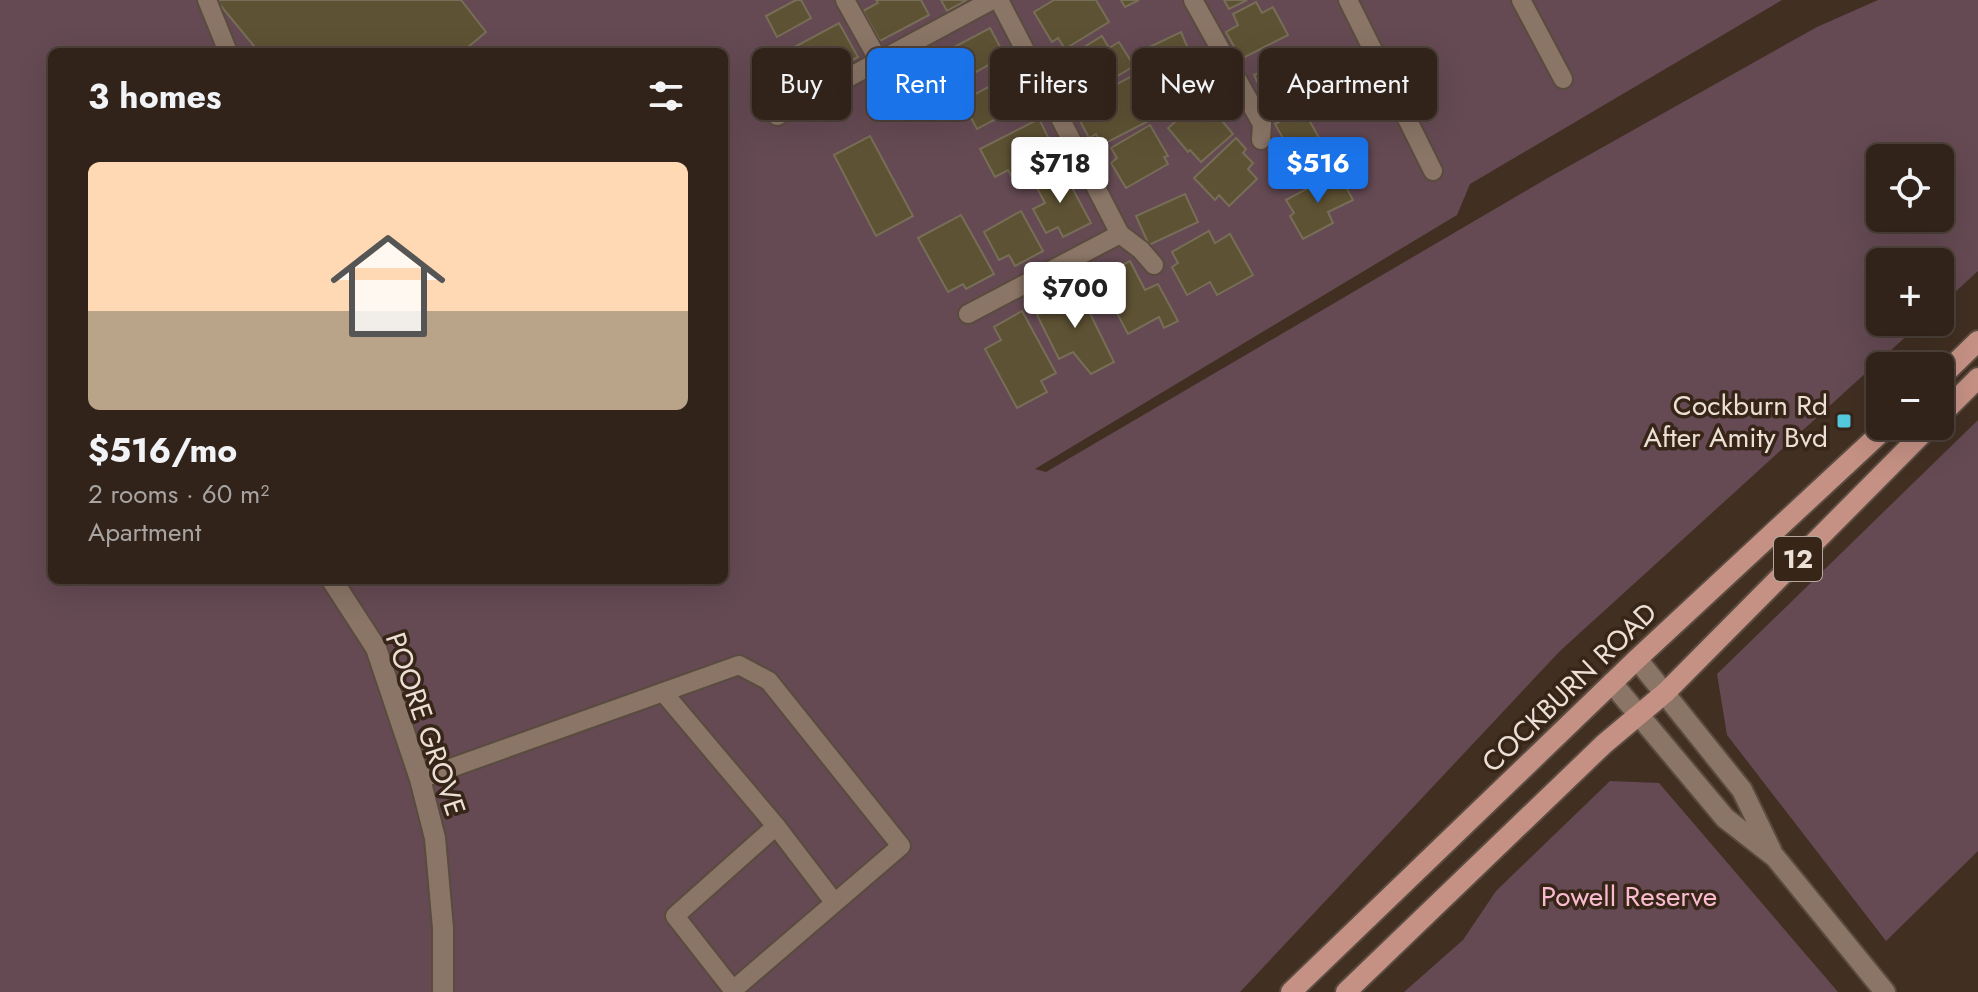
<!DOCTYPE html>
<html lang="en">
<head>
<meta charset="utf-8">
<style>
	:root { --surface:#31231a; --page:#392b23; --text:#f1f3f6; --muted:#a8a4a2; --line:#4c4039; --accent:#1a73e8 }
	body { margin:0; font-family:Jost,sans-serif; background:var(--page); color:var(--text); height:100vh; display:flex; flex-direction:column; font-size:30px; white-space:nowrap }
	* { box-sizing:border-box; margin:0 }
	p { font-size:26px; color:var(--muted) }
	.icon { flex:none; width:44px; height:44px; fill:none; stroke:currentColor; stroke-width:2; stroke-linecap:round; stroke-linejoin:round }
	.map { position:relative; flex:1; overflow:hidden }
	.side { position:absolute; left:48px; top:48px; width:680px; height:536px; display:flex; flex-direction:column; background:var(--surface); border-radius:12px; box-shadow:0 8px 32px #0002,0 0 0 2px var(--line) }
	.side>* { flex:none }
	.banner { position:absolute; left:752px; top:48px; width:760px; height:72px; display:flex; gap:16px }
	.tools { position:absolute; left:1866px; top:144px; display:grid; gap:16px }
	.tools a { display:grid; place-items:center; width:88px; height:88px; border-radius:12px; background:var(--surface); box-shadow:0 8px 32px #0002,0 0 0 2px var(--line); font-size:40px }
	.price { position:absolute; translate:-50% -68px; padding:0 18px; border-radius:8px; background:#fff; color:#222; font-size:26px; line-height:52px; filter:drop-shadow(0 2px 4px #0008) }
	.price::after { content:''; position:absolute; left:50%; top:48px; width:24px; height:18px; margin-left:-12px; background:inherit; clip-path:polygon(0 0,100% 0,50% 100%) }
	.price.on { background:var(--accent); color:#fff }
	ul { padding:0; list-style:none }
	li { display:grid; align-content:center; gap:16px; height:424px; padding:0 40px }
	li+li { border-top:2px solid var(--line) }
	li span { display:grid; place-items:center; height:248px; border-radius:12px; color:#555 }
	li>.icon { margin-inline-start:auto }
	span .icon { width:144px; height:144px; fill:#fffc; stroke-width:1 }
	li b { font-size:34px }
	h2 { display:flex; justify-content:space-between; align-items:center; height:96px; padding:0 40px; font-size:34px }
	.chip { padding:0 28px; border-radius:12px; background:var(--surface); box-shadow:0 8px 32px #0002,0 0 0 2px var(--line); font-size:28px; line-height:72px }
	.chip.on { background:var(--accent); color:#fff }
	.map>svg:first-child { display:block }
</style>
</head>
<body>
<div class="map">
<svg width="1978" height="992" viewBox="0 0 1978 992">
	<rect width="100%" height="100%" fill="#412f22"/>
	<g fill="#654a53" fill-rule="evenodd">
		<path d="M 0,0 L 1782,0 L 1470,184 L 1457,215 L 1035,469 L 1046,472 L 1546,179 L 1817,27 L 1878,0 L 1978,0 L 1978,271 L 1940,306 L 1940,262 L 1880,262 L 1880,322 L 1922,322 L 1560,651 L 1240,992 L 0,992 ZM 52,52 L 724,52 L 724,580 L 52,580 ZM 1880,158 L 1940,158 L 1940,218 L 1880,218 Z"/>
		<polygon points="1978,420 1978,851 1886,941 1727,735 1717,674"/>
		<polygon points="1610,781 1659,783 1838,992 1404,992 1463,940 1496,891"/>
	</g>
	<g fill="#5e5234" stroke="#776e57" stroke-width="2">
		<polygon points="216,0 461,0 486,32 462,52 259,52"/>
		<polygon points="796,0 801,0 811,18 777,37 766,16"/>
		<polygon points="876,0 921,0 929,15 880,41 863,11 878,3"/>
		<polygon points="941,0 967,0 947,11"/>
		<polygon points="1054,0 1096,0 1109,22 1065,49 1058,38 1052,42 1034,12"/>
		<polygon points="1121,0 1139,0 1125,7"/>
		<polygon points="1224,0 1247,0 1229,9"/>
		<polygon points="1256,2 1262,13 1273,7 1288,35 1241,59 1226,32 1238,25 1233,14"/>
		<polygon points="839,23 858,57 795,91 776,57"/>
		<polygon points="990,28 1005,56 956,83 941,54"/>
		<polygon points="1181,32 1189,51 1195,48 1208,75 1166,96 1143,50"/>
		<polygon points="1102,36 1109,48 1119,42 1134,66 1101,86 1095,77 1081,86 1065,59"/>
		<polygon points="1298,53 1311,81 1267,103 1254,75"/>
		<polygon points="1013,74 1028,102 977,129 962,101"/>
		<polygon points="1134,75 1156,117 1102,145 1096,134 1089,138 1073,107"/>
		<polygon points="1212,90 1232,114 1223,122 1233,134 1201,162 1190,150 1188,152 1168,128"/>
		<polygon points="1303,109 1327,152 1299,167 1295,160 1279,169 1268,149 1284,140 1275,124"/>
		<polygon points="1039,119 1053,147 1047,150 1054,164 1016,184 1008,170 995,177 980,149"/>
		<polygon points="1150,125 1168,156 1164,157 1168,164 1126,188 1111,163 1117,158 1111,148"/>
		<polygon points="870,136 913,216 876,236 834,155"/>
		<polygon points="1236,138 1246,149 1243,153 1253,163 1248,169 1257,179 1229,206 1219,195 1215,200 1194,178"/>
		<polygon points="1061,167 1091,223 1063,237 1058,227 1046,233 1033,209 1045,203 1034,182"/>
		<polygon points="1338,172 1353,200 1328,212 1333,223 1303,239 1290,216 1294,213 1286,200"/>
		<polygon points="1185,194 1198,222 1149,245 1136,216"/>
		<polygon points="1021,211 1043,251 1015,266 1009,255 999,260 984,232"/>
		<polygon points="961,215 994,274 966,289 963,284 948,292 918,238"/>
		<polygon points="1209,231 1215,243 1230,234 1253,275 1217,295 1210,282 1187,295 1172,267 1178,263 1172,252"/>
		<polygon points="1130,261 1145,290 1158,284 1178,321 1164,328 1159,317 1128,334 1098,277"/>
		<polygon points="1076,285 1114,362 1091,374 1073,352 1059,359 1037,315 1051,308 1046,299"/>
		<polygon points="1022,311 1056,373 1041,381 1047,392 1017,408 985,349 1001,340 994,327"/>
	</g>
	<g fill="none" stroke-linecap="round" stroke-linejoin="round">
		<defs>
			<g id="lane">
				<polyline points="207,0 228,52"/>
				<polyline points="845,0 879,61"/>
				<polyline points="1193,0 1262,124 1261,140"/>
				<polyline points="1348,0 1433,171"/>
				<polyline points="1521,0 1563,79"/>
				<polyline points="777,116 992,0"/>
				<polyline points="1120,234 1141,250 1154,265"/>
				<polyline points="968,314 1120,234 999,0"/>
				<polyline points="420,779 739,665 769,681 901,846 733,990 675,916 776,826 663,692"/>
				<polyline points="776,826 834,902"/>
			</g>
			<polyline id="street" points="332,580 376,648 420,779 435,838 443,928 443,992"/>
			<g id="secondary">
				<polyline points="1637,659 1742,790 1771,850"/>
				<polyline points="1612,683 1725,818 1775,857 1885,992"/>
			</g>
			<g id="primary">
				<polyline points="1940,378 1978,341"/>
				<polyline points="1940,416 1978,378"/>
				<polyline points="1291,992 1637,659 1888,426"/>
				<polyline points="1346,992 1604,744 1666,692 1930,426"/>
			</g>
		</defs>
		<use href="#lane" stroke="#5a4b3f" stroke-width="22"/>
		<use href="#street" stroke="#5a4b3f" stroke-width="24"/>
		<use href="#secondary" stroke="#5a4b3f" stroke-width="24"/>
		<use href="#primary" stroke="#5a4b3f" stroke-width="24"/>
		<use href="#lane" stroke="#8a7566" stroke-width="18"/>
		<use href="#street" stroke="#8a7566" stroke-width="20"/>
		<use href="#secondary" stroke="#8a7566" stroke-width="20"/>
		<use href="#primary" stroke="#c69185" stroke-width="20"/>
	</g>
	<rect fill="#55cadf" stroke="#372518" stroke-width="3" x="1836" y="413" width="16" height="16" rx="4"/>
	<g text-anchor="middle" stroke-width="7" stroke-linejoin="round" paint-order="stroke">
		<rect fill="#372518" stroke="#b5a79d" stroke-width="2" x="1774" y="537" width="48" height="44" rx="6"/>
		<g font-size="26" font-weight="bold" fill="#ebdfd6">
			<text x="1798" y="568">12</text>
		</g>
		<g font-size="28" fill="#ebdfd6" stroke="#372518" text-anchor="end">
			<text x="1828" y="415">Cockburn Rd<tspan x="1828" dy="32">After Amity Bvd</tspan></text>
		</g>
		<g font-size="28" fill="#ebdfd6" stroke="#372518">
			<text transform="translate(1569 687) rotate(-44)" y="10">COCKBURN ROAD</text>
			<text transform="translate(426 724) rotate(71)" y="10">POORE GROVE</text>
		</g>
		<g font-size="28" fill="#f9bad0" stroke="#372518">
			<text x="1629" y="906">Powell Reserve</text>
		</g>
	</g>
</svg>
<div class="tools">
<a><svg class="icon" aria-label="locate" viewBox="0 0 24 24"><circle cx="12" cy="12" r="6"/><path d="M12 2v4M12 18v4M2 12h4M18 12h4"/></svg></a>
<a>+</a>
<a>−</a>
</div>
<b class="price" style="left:1060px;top:205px">$718</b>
<b class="price on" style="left:1318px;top:205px">$516</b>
<b class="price" style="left:1075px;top:330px">$700</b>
<div class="banner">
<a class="chip">Buy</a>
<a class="chip on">Rent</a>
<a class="chip">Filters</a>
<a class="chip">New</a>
<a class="chip">Apartment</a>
</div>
<section class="side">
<h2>3 homes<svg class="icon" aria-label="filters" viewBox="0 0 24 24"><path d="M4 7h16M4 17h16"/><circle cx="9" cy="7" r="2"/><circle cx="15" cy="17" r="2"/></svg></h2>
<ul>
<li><span style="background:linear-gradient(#ffd9b3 60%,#b9a48a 0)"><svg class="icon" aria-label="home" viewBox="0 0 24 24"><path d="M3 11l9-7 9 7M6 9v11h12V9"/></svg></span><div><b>$516/mo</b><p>2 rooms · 60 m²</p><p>Apartment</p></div></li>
</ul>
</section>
</div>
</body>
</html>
